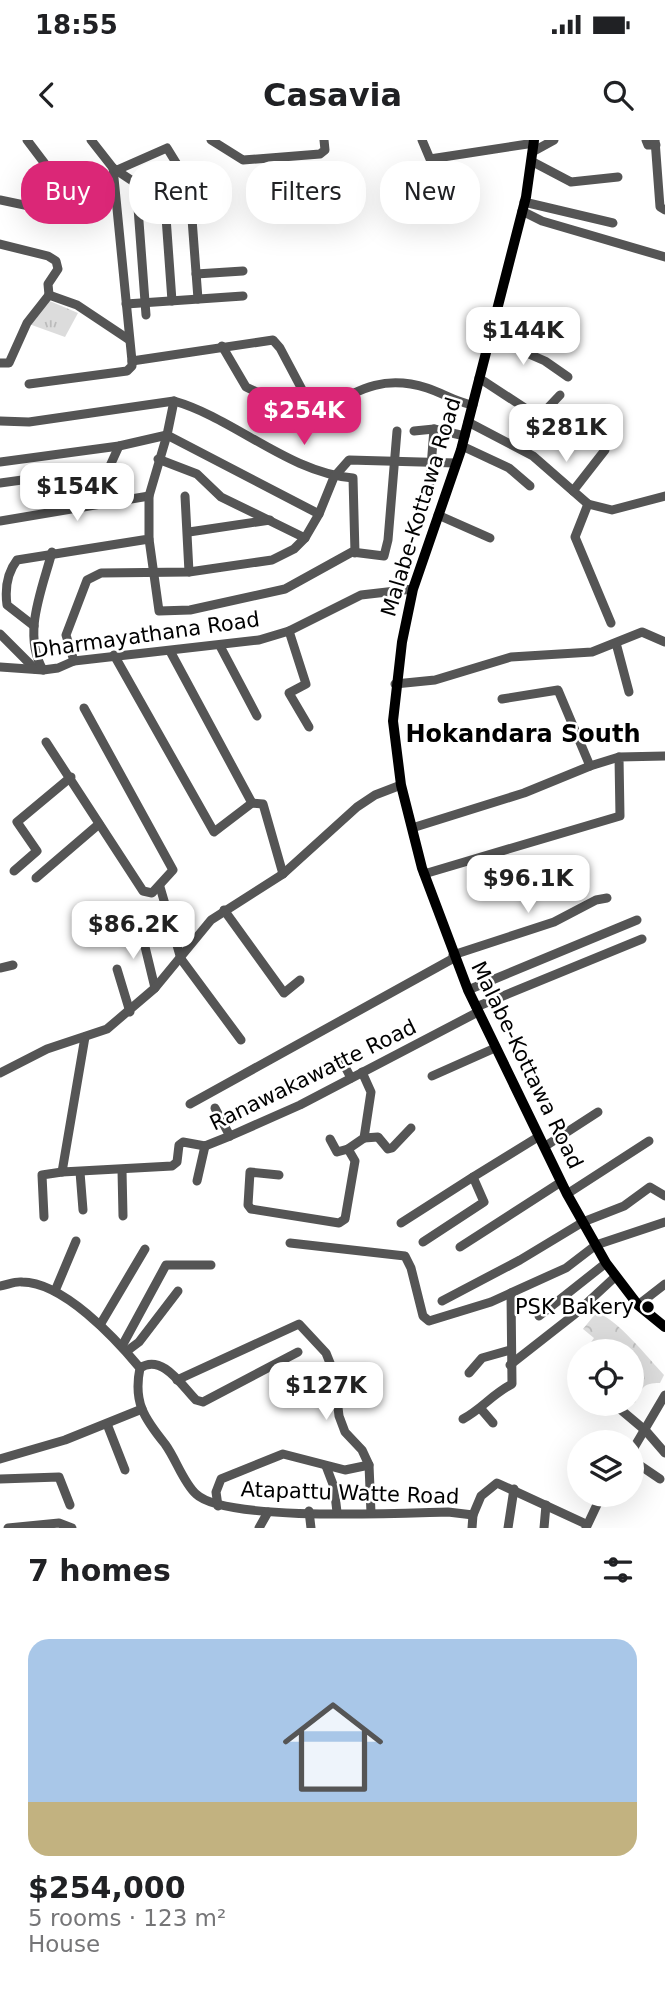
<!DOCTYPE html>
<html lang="en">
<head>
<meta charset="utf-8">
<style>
	:root { --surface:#fff; --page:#f2f2f2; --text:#202124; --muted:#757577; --line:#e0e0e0; --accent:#db2777 }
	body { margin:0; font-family:"DejaVu Sans",sans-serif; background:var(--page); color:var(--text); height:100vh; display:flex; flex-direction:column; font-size:26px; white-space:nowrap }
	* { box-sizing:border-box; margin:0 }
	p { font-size:23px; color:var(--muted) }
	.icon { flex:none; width:38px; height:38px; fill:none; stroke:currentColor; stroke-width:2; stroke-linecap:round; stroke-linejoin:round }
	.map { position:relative; height:1388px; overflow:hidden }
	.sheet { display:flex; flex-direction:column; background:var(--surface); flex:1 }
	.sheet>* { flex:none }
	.hud { position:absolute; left:21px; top:21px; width:623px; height:63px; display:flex; gap:14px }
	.tools { position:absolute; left:567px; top:1199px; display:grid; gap:14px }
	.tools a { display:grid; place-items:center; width:77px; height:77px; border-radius:50%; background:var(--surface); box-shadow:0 7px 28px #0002; font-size:35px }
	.price { position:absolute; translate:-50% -60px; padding:0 16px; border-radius:14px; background:#fff; color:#222; font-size:23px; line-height:46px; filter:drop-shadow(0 2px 4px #0008) }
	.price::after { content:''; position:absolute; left:50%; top:42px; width:21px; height:16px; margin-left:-10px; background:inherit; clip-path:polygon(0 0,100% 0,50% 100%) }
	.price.current { background:var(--accent); color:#fff }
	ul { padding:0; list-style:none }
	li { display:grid; align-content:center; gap:14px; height:371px; padding:0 28px }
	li+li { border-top:2px solid var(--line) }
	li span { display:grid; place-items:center; height:217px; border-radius:21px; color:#555 }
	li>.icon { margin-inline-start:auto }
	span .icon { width:126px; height:126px; fill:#fffc; stroke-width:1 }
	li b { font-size:30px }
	h2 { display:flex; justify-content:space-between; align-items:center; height:84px; padding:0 28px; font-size:30px }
	.pill { padding:0 24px; border-radius:28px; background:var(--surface); box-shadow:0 7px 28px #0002; font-size:24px; line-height:63px }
	.pill.current { background:var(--accent); color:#fff }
	.status { display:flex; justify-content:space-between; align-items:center; height:49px; padding:0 35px; background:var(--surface); direction:ltr }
	.status svg { height:19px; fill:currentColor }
	header { display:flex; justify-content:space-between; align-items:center; height:91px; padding:0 28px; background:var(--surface); font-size:32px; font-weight:700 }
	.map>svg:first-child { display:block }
</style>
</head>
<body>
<div class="status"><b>18:55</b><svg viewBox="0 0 49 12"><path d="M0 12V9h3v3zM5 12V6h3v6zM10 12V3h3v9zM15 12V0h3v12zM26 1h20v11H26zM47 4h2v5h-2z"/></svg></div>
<header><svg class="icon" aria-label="back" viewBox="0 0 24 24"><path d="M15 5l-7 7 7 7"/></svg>Casavia<svg class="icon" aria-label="search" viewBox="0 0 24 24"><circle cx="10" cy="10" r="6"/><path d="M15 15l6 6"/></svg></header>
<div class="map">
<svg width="665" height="1388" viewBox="0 0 665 1388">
	<defs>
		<pattern id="forest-crowns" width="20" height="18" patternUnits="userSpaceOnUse" patternTransform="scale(1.75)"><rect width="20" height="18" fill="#dcdcdc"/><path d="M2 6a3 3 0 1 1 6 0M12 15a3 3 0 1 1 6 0" fill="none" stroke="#bbb"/></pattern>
		<pattern id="park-tufts" width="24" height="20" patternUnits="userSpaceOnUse" patternTransform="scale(1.75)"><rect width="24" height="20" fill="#dcdcdc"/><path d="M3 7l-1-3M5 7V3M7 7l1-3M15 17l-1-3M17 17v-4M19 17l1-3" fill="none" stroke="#bbb"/></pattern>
	</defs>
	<rect width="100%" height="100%" fill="#fff"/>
	<path fill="url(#forest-crowns)" d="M 596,1173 C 614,1175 650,1220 664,1235 L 660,1243 C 643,1243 641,1248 635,1263 L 632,1261 L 632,1211 L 585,1211 L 594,1198 L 583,1189 Z"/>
	<polygon fill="url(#park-tufts)" points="45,159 78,173 65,197 29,184"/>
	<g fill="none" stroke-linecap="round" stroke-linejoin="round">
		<g stroke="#555" stroke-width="9">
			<polyline points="91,0 113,28 137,44 148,61"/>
			<polyline points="211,0 243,20 320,14 325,10 324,0"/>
			<polyline points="422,0 430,19 534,3"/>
			<polyline points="646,0 648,5 656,5"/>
			<polyline points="655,0 660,67 665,70"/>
			<polyline points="534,11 554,0"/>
			<polyline points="533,22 571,42 618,37"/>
			<path d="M 113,28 L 132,221 L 273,200 L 280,208 L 315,274 C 356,252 380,233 427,248 C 443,253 455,262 473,265"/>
			<polyline points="117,30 167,8 183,34"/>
			<polyline points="190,52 198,159"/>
			<polyline points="0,60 86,78 27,0"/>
			<polyline points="524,62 613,83"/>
			<polyline points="165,63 172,161"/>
			<polyline points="138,68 146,175"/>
			<polyline points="522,71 542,81 665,117"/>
			<polyline points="0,104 48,116 56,121 58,129 48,144 49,155"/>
			<polyline points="196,134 243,131"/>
			<polyline points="126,164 243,156"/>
			<polyline points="490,197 545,221 568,237"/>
			<polyline points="222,206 246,247 301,273 315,274"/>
			<polyline points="0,223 9,223 27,183 49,155 77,165 128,199"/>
			<polyline points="479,238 534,274 543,273 560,255"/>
			<polyline points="29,244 127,231 132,226 132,221"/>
			<polyline points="174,261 167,295 319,374"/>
			<path d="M 0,281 L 29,282 L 174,261 C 234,278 289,333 353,338 L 355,413"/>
			<polyline points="468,282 533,316 588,364 612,370 665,356"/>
			<polyline points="414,291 434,289 465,296"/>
			<polyline points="462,306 509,328 530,346"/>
			<polyline points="158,319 197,334 221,357 305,398"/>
			<polyline points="0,322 119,306 167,295"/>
			<polyline points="0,343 109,328 119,306"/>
			<polyline points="573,351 605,310"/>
			<polyline points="429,352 434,289"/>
			<polyline points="185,356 189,432"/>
			<polyline points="588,364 575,397 611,483"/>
			<polyline points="438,375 490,398"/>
			<polyline points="0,381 149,356"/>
			<polyline points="189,392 270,380"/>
			<polyline points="149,399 159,471 190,470 285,449 352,412 384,416 388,400 397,291"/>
			<path d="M 34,486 L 7,465 C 5,450 7,433 17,420 L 149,399 L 149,356 L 167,295"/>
			<polyline points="289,491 306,544 289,553 309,587"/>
			<polyline points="0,494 35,529"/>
			<polyline points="616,503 629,552"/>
			<polyline points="220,506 257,576"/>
			<polyline points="170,511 252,663"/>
			<polyline points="114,515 214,692 252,663 263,664 283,734"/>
			<polyline points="74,521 66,495 87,440 101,433 189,432 272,420 294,409 305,398 319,374 334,337 349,320 456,323"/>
			<polyline points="0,527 43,530 58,528 74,521 259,500 289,491 361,455 413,449"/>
			<path d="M 43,530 C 22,494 42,450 52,412"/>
			<polyline points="395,544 435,540 511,517 592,512 642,492 665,502"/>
			<polyline points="46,602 143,751 152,753 173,730 84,568"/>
			<polyline points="590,626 619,617"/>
			<polyline points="412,688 524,653 590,626 558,550 502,559"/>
			<polyline points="14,731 37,711 17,682 71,637"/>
			<polyline points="424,734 620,676 619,617 665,616"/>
			<polyline points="36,738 99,684"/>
			<polyline points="160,747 181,819 241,900"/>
			<polyline points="224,770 284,853 300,840"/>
			<polyline points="140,786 155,848"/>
			<polyline points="453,815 554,782 596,760 607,758"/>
			<polyline points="0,828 13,825"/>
			<polyline points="117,829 130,872"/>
			<polyline points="468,850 637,780"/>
			<polyline points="476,867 642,799"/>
			<polyline points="85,897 62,1032 172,1026 177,1022 179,1005 183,1002 205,1006 230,996 300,965 478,872"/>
			<polyline points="327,930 342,921 351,938"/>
			<polyline points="0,933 47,909 107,889 155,848 211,780 283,734 357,667 375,655 401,645"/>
			<polyline points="432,936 495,908"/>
			<polyline points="190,964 454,818"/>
			<polyline points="215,968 230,996"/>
			<polyline points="364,998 378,997 388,1009 392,1008 411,988"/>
			<polyline points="330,999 337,1012 348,1009"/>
			<polyline points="544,1007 598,972"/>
			<polyline points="122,1030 123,1076"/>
			<polyline points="80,1032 83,1070"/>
			<polyline points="279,1035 250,1032 248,1065 251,1069 339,1083 345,1079 355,1021 348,1009 364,998 371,952 362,932"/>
			<polyline points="197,1041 205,1006"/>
			<polyline points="567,1054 649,1001"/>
			<polyline points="44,1077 42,1035 62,1032"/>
			<polyline points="401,1083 473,1037"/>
			<polyline points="423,1102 484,1062 473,1037 538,997"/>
			<polyline points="290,1103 405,1116 411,1128 423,1176 429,1181 491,1162 566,1128 596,1105 665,1082"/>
			<polyline points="460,1107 561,1042"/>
			<path d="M 0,1146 C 7,1145 15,1141 22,1142 C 63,1142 115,1198 140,1228 C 133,1262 144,1278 165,1304 C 176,1319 183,1342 196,1354 C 225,1382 403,1373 448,1372 L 473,1375 L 481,1356 L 497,1343 L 586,1384"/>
			<polyline points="55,1151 76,1101"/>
			<polyline points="442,1161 520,1120 583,1082 624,1066 650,1047 665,1056"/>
			<polyline points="638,1165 665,1144"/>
			<polyline points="539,1176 606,1123"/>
			<polyline points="100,1185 145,1109"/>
			<polyline points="122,1206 166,1125 211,1125"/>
			<polyline points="127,1211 139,1202 178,1151"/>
			<polyline points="510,1225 575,1174 615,1137"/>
			<path d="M 140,1228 C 162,1213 182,1246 196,1260 L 203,1262 L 298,1212"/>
			<polyline points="469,1233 482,1218 510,1210"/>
			<polyline points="177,1240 299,1184 326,1213 334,1233 339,1276 345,1292 362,1310 369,1325 371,1373"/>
			<polyline points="614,1264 646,1291 665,1313"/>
			<polyline points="481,1269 493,1283"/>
			<path d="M 463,1279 C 483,1268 490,1256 512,1244 L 511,1153"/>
			<polyline points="107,1284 125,1330"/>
			<polyline points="632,1311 665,1255"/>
			<polyline points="0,1319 65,1300 142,1269"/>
			<polyline points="632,1320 660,1339"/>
			<polyline points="326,1326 334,1347 337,1372"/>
			<polyline points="0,1339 59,1337 70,1365"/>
			<polyline points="218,1366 216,1352 221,1339 283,1314 345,1330 369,1325"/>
			<polyline points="309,1371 311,1388"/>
			<polyline points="8,1388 59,1383 72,1388"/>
			<polyline points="259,1388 268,1372"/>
			<polyline points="472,1388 473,1375"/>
			<polyline points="508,1388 514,1349"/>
			<polyline points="544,1388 546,1365"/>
			<polyline points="586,1388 602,1354"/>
		</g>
		<polyline stroke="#000" stroke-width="10" points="534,0 526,57 461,310 413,449 402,502 393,581 401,645 422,728 468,850 567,1054 606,1123 638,1165 665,1187"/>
	</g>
	<circle fill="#000" stroke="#fff" stroke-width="2.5" cx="648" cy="1167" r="7"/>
	<g text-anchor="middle" stroke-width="5" stroke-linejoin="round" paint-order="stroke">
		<g font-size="21" fill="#000" stroke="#fff">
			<text transform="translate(421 367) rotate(-73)" y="7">Malabe-Kottawa Road</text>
			<text transform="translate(146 495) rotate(-8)" y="7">Dharmayathana Road</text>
			<text transform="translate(527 925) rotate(64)" y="7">Malabe-Kottawa Road</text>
			<text transform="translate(313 935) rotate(-26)" y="7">Ranawakawatte Road</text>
			<text transform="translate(350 1353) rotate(2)" y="7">Atapattu Watte Road</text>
		</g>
		<g font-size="21" fill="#000" stroke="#fff" text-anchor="end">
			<text x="634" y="1174">PSK Bakery</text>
		</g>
		<g font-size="24" font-weight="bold" fill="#000" stroke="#fff">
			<text x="523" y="602">Hokandara South</text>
		</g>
	</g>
</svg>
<div class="tools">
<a><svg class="icon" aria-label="locate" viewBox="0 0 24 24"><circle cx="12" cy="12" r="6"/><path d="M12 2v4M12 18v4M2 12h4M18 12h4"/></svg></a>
<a><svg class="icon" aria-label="layers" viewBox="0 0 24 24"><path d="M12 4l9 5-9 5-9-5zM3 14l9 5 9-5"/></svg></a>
</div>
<b class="price" style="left:523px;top:227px">$144K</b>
<b class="price current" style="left:304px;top:307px">$254K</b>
<b class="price" style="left:566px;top:324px">$281K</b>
<b class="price" style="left:77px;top:383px">$154K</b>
<b class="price" style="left:528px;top:775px">$96.1K</b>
<b class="price" style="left:133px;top:821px">$86.2K</b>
<b class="price" style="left:326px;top:1282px">$127K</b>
<div class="hud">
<a class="pill current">Buy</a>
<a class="pill">Rent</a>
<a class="pill">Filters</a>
<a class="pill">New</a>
</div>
</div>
<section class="sheet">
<h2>7 homes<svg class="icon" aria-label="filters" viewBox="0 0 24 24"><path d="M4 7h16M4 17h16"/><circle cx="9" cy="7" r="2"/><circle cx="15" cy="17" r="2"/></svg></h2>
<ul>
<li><span style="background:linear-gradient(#a9c7e8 75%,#c2b280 0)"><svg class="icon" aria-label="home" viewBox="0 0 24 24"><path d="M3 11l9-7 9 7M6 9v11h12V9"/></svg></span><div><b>$254,000</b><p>5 rooms · 123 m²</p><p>House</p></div></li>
</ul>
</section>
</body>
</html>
